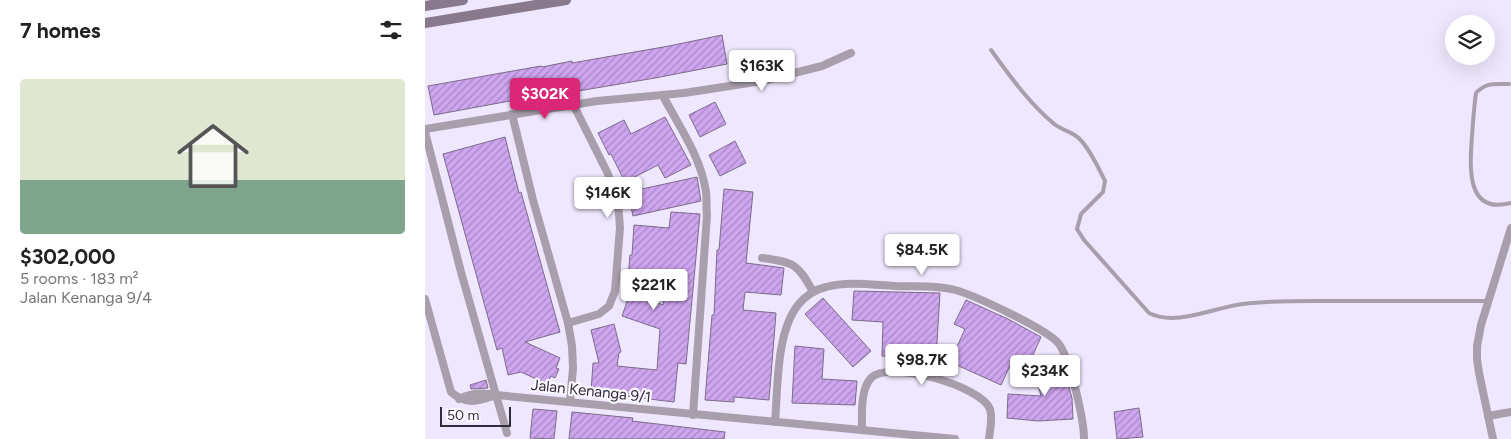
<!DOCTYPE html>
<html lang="en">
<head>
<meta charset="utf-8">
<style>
	:root { --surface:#fff; --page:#f2f2f2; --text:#222; --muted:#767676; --line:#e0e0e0; --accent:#db2777 }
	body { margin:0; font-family:Figtree,sans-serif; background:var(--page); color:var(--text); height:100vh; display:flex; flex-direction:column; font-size:19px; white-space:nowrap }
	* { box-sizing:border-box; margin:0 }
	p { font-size:16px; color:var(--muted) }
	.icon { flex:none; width:28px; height:28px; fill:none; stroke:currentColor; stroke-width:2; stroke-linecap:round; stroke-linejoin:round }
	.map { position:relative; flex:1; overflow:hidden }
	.sheet { display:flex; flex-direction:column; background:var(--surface); width:425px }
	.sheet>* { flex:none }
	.fabs { position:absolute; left:1020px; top:15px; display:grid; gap:10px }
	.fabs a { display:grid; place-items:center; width:50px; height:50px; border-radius:50%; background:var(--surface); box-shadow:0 5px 20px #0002; font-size:25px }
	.scale { position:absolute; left:15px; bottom:12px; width:71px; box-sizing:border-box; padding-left:5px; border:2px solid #312c3a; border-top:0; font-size:14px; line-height:18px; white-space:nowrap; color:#312c3a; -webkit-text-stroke:4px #faf7ff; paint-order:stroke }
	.price { position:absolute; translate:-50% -42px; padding:0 11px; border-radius:5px; background:#fff; color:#222; font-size:16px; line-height:32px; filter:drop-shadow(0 1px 2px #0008) }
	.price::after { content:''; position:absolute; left:50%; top:30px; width:15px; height:11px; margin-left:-8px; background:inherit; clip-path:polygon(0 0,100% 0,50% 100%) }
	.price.selected { background:var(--accent); color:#fff }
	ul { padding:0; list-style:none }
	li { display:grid; align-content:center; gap:10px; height:265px; padding:0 20px }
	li+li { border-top:1px solid var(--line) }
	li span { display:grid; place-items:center; height:155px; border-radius:5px; color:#555 }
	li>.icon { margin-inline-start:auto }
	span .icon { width:90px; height:90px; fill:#fffc; stroke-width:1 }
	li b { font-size:21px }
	h2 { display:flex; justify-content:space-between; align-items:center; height:60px; padding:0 20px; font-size:21px }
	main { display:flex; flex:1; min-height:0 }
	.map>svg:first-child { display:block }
</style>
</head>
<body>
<main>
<section class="sheet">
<h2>7 homes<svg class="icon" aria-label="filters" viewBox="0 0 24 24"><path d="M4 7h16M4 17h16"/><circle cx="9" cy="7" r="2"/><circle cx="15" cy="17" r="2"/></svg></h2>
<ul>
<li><span style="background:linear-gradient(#dfe7d0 65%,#7fa58c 0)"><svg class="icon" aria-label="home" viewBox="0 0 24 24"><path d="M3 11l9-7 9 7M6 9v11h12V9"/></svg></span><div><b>$302,000</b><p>5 rooms · 183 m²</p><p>Jalan Kenanga 9/4</p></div></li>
</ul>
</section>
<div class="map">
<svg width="1086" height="439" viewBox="0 0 1086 439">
	<defs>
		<pattern id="building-hatch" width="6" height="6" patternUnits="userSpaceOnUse" patternTransform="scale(1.25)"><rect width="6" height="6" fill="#cea5ef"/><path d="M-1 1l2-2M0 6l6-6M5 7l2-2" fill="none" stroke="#a887c3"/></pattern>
	</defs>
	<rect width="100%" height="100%" fill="#efe7fd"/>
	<g fill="url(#building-hatch)" stroke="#7c6b89">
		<polygon points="297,35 302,64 230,78 159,90 128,95 128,93 9,115 3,86 116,66 117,67 147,61 147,63 244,46"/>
		<polygon points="290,102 301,124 275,137 264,115"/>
		<polygon points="240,117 266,165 240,178 233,165 200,182 186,154 184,155 173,133 199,120 206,134"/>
		<polygon points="80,137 94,193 96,192 135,332 100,342 135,358 131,368 134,369 130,378 126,376 122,384 96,372 83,375 77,348 72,350 18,154"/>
		<polygon points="310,141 321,163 295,176 284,155"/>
		<polygon points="272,177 276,201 208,216 203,192"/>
		<polygon points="299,189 328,192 321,263 359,268 356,295 320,292 318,310 351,313 344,400 309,397 309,402 280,400 287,315 289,315 292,250 294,250"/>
		<polygon points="246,212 275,214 261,364 253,363 249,402 166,392 168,363 174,363 166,330 189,324 196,352 194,353 192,366 232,370 235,329 197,316 205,293 238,305 240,281 203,279 205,255 207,255 209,225 244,228"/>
		<polygon points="429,291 515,293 511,358 457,356 458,322 427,320"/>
		<polygon points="398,298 446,351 428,367 380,314"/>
		<polygon points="541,300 583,319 616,337 605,362 590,355 576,385 525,362 540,329 529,324"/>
		<polygon points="370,346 399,349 397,379 432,381 430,405 367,403"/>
		<polygon points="636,360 647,398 648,419 613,421 582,418 583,394 616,396 609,367"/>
		<polygon points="61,380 63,388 46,389 45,385"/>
		<polygon points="714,408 718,437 692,439 689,412"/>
		<polygon points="108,409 132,411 129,439 105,438"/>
		<polygon points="147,412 208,418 207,421 300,432 299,439 144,439"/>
	</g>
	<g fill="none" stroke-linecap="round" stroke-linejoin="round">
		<g stroke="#a99eab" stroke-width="4">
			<path d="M 566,50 C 585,76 603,102 628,123 C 635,129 644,131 651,136 C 662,143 674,169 680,181 L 678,192 L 656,214 L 652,229 L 659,240 L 724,313 C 751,327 790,307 818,304 C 849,300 882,301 913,301 C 963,301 1013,301 1063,301"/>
			<path d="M 1084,84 C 1070,84 1061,82 1051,93 C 1049,107 1048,121 1047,136 C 1045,166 1040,215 1086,203"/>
		</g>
		<g stroke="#a99eab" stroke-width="8">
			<path d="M 238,96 C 254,126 276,157 281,192 C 282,199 281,207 282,215 L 268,415"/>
			<polyline points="87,114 108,200 143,323 147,346 148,368 145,402"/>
			<polyline points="0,129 172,101 259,93 337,81 397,66 426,53"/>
			<polyline points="0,132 36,272 71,395 530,439"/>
			<path d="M 337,258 C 369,262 373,264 388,292"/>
			<path d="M 0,299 L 26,392 C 42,406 53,401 71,395"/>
			<polyline points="143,323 174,314 184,306 190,291 195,228 193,202 183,174 148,104"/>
			<polyline points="71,395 82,433"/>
			<path d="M 34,399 C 46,393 57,392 70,395"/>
			<polyline points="1063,416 1086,412"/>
			<path d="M 350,422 C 353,387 351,333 373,305 C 380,296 391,289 401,287 C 423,281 448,285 470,286 C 489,287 511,285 530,290 C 549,295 624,330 634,344 C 645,359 659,419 659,439"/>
			<path d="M 437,430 C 437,415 435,390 446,378 C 464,360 555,385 565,409 C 568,418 565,430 564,439"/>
			<polyline points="1068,439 1054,373 1052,359 1052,346 1056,325 1086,228"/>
		</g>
		<g stroke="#89798c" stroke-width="10">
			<polyline points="0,6 38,0"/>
			<polyline points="0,23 141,0"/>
		</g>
	</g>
	<g text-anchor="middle" stroke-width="4.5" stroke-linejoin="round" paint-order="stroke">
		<g font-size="15" fill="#312c3a" stroke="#faf7ff">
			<text transform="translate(166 391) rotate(6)" y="5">Jalan Kenanga 9/1</text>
		</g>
	</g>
</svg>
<div class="fabs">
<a><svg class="icon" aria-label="layers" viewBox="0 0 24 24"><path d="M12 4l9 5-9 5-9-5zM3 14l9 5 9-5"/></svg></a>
</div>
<div class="scale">50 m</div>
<b class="price" style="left:337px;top:92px">$163K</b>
<b class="price selected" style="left:120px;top:120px">$302K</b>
<b class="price" style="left:183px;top:219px">$146K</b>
<b class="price" style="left:497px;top:276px">$84.5K</b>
<b class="price" style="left:229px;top:311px">$221K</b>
<b class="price" style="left:497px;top:386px">$98.7K</b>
<b class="price" style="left:620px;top:397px">$234K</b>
</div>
</main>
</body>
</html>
